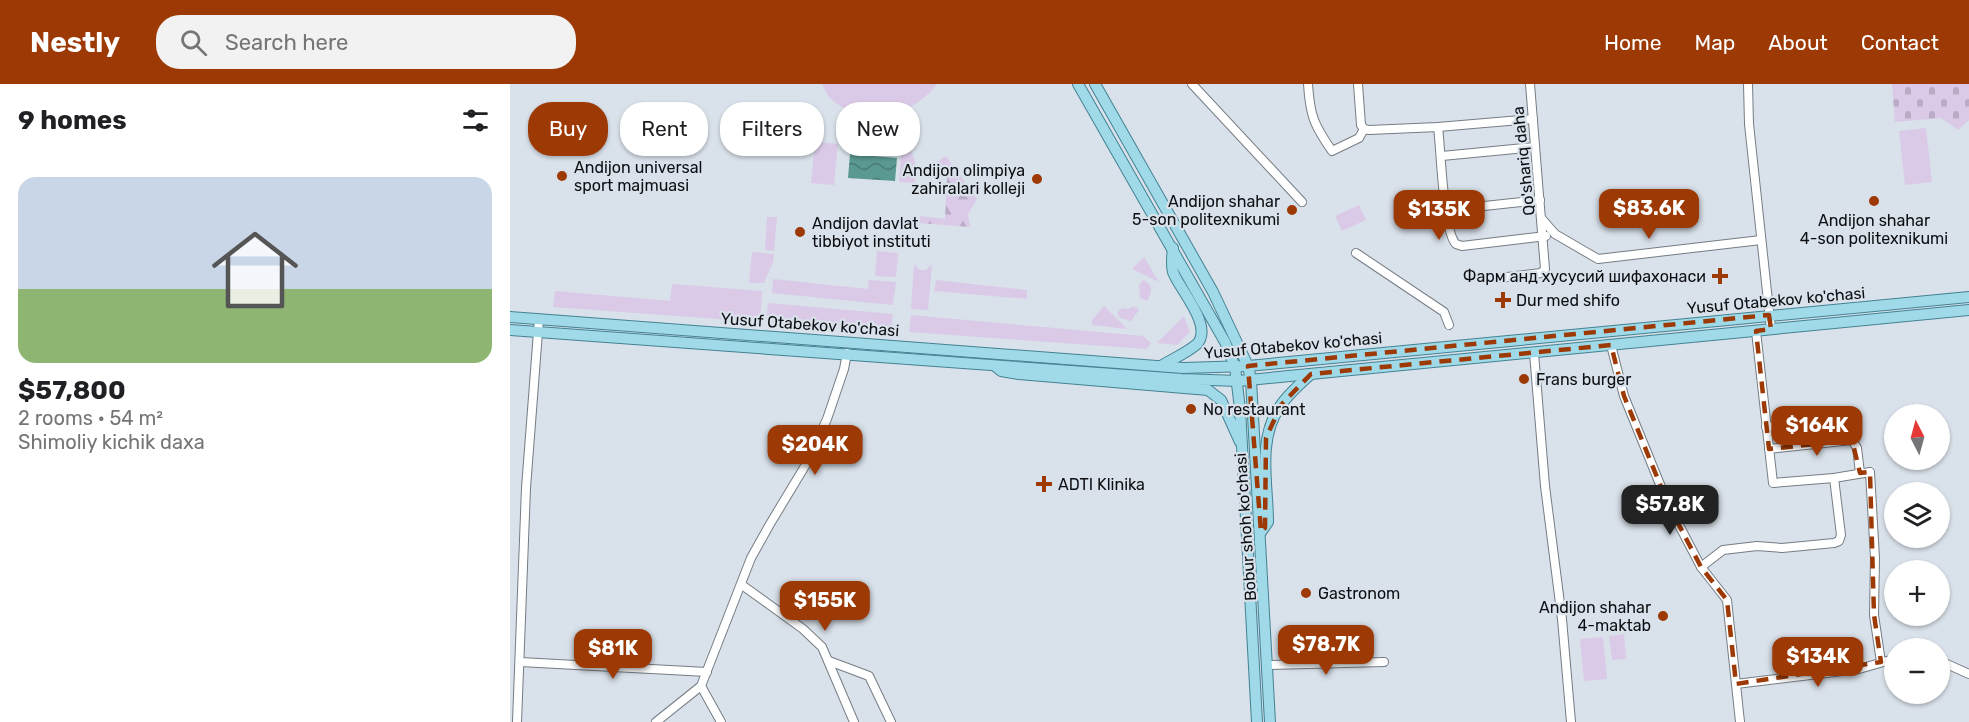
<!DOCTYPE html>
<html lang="en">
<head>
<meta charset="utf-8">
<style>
	:root { --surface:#fff; --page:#f2f2f2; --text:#202124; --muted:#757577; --line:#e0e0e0; --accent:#9d3904 }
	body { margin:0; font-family:Rubik,sans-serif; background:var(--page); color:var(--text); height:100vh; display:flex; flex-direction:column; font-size:22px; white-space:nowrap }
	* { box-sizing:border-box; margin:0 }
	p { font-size:20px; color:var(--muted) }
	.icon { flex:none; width:33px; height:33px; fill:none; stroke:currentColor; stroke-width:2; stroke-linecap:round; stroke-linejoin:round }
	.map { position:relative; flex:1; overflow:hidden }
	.details { display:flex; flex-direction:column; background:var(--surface); width:510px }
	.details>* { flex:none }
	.top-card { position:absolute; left:18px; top:18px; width:570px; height:54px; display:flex; gap:12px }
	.needle { width:39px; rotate:354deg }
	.controls { position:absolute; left:1374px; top:320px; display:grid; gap:12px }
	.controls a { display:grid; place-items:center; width:66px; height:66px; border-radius:50%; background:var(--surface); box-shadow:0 2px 4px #0004; font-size:30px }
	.price { position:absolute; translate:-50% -51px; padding:0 14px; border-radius:12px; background:var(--accent); color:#fff; font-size:20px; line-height:39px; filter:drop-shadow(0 2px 3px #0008) }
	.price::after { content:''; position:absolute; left:50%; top:36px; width:18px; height:14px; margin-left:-9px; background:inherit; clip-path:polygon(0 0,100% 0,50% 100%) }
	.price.active { background:#222; color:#fff }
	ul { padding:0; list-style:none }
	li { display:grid; align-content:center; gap:12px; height:318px; padding:0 18px }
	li+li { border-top:2px solid var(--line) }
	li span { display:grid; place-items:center; height:186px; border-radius:18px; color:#555 }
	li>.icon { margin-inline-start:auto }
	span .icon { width:108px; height:108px; fill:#fffc; stroke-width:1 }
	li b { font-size:26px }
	h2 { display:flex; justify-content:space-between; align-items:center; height:72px; padding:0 18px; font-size:26px }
	.pill { padding:0 21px; border-radius:24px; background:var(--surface); box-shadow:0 2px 4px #0004; font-size:21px; line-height:54px }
	.pill.active { background:var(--accent); color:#fff }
	header { display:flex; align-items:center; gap:36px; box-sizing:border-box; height:84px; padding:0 30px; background:var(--accent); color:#fff }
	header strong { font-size:28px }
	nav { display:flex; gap:33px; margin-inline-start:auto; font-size:21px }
	.search { width:420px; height:54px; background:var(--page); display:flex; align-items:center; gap:15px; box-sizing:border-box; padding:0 21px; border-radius:24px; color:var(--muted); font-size:22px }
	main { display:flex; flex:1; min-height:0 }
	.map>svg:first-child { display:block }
</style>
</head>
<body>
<header>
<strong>Nestly</strong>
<div class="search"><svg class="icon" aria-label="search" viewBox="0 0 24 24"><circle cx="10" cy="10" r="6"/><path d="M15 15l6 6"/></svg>Search here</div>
<nav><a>Home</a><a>Map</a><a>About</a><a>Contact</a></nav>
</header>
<main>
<section class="details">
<h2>9 homes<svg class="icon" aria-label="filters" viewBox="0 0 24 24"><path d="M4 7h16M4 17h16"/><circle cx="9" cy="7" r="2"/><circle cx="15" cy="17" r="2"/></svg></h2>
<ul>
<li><span style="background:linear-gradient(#c9d6e8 60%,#8fb573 0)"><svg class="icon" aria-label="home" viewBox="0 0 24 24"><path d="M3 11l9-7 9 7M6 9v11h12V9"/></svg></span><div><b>$57,800</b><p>2 rooms · 54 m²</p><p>Shimoliy kichik daxa</p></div></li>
</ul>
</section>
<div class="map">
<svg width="1459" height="638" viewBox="0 0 1459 638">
	<defs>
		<pattern id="forest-firs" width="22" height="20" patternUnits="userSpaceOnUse" patternTransform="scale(1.5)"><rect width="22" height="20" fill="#dacae8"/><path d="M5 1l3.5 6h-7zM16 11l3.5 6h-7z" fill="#baacc6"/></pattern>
		<pattern id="cemetery-stones" width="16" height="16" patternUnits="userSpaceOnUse" patternTransform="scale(1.5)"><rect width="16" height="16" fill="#dacae8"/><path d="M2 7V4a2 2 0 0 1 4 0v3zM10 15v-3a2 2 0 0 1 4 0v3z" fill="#baacc6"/></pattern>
		<pattern id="water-waves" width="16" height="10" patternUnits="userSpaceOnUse" patternTransform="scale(1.5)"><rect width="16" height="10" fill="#5a9991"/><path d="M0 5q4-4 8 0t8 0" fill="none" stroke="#497b75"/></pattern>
	</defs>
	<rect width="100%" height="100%" fill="#d9e1ea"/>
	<g fill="#dacae8">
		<path d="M 312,0 L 427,0 C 403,32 355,44 322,16 C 317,12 315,5 312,0 Z"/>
		<polygon points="1416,44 1422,98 1395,101 1389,47"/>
		<polygon points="339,45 384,50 389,53 388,67 337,63"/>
		<path d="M 392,57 C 407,71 406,80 405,99 L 389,98 Z"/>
		<polygon points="305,58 328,60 324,101 301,99"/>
		<polygon points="849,121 856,136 832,147 825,132"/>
		<polygon points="257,133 267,133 264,167 255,166"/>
		<polygon points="367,167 388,169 386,193 365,192"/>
		<polygon points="242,168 264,170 263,178 254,199 239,199"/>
		<polygon points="634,173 649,198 622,185"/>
		<polygon points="404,180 410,186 416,186 422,180 418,226 401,225"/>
		<polygon points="263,195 358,205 359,196 386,198 383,221 262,209"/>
		<polygon points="426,196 517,206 517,215 424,207"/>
		<path d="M 633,196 C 644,201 642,209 637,217 L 630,214 L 629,201 Z"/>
		<polygon points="162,200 252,207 250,238 43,223 45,207 160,217"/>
		<polygon points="258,219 383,230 381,247 256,238"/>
		<polygon points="594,222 617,245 582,241 582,236"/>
		<polygon points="624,222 629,226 621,237 610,234 607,229 612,224 618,225"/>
		<polygon points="401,231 633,252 641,259 637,265 399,248"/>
		<polygon points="674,232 680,248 667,261 647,259"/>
		<polygon points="1114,550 1116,575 1102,576 1099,552"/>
		<polygon points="1093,553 1097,595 1074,597 1070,555"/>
	</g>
	<polygon fill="url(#forest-firs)" points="436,72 467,115 458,130 460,143 409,139 410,132 435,135 437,94 413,92 414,86"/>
	<polygon fill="url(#cemetery-stones)" points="1382,0 1459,0 1459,36 1448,46 1431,34 1385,38"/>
	<polygon fill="url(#water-waves)" points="340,70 387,74 385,97 338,94"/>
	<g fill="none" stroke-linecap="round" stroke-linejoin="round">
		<defs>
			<g id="minor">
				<polyline points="682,0 792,118"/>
				<path d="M 798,0 C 800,32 804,41 822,67 L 849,54 L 854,45"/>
				<polyline points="848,0 851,41 854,45 859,46 928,43 1023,35"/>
				<polyline points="1238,0 1239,40 1261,245"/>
				<path d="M 928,43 C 931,66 933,147 946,160 L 952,162 L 1036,152"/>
				<polyline points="932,72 1025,63"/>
				<polyline points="937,126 1030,116"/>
				<polyline points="1031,134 1045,150 1088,175 1251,156"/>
				<polyline points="846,169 934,228 939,241"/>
				<polyline points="989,194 1031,189 1035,185 1020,0"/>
				<polyline points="1246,247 1263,399 1324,394 1360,388 1365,474 1364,531 1371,578"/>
				<polyline points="1101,261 1114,312 1158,420 1191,483 1217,516 1230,638"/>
				<polyline points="1024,269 1035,402 1052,535 1061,638"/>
				<polyline points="1256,343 1343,334"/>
				<polyline points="1259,365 1342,356 1347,364 1350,389"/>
				<polyline points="1191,483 1213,466 1247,462 1272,464 1324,459 1329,457 1331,451 1324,394"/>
				<polyline points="232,501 293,545 312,563 344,638"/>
				<polyline points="319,577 359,592 381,638"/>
				<polyline points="1430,577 1459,590"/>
				<polyline points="10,578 197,588"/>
				<polyline points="758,581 874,578"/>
				<polyline points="1226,600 1349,585 1384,575"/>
				<polyline points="191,602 211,638"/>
				<polyline points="7,638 16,404 29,235"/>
				<polyline points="146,638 191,602 241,474 260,440 295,382 317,335 334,285 337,269"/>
			</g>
			<g id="major">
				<polyline points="568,0 715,258 725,283 730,325 747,638"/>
				<polyline points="585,0 703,208 738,282 741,296 760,638"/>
				<polyline points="0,233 673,284 738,282 1459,213"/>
				<polyline points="0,246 672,295 728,297 1459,226"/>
				<polyline points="485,282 491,287 509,290 698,306 711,316 730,358"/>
				<path d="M 651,282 C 662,275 677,269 687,260 C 704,242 669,205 663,188 C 661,180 662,172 663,164"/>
				<path d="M 751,448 L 758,438 C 758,401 747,357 769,324 C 777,311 790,300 801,290"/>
			</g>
		</defs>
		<use href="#minor" stroke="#757d84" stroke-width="10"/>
		<use href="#major" stroke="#438293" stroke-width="12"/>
		<use href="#minor" stroke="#fff" stroke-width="8"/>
		<use href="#major" stroke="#a0dae8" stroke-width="10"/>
	</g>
	<path fill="none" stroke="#9d3904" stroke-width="4.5" stroke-dasharray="12 8" stroke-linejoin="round" d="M 1259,231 L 1261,245 L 1246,247 L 1259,365 L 1342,356 L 1350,389 L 1360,388 L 1364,531 L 1371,578 L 1226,600 L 1217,516 L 1191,483 L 1158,420 L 1114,312 L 1101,261 L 801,290 L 771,321 L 756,354 L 755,444 L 751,448 L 738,282 Z"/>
	<g fill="#9d3904" stroke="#d9e1ea" stroke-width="2">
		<circle cx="52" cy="92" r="6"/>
		<circle cx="527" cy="95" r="6"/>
		<circle cx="1364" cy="117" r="6"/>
		<circle cx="782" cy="126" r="6"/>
		<circle cx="290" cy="148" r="6"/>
		<path d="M1207 183h6v6h6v6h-6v6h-6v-6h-6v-6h6z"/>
		<path d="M990 207h6v6h6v6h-6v6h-6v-6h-6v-6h6z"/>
		<circle cx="1014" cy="295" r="6"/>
		<circle cx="681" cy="325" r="6"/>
		<path d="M531 391h6v6h6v6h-6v6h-6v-6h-6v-6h6z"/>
		<circle cx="796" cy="509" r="6"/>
		<circle cx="1153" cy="532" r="6"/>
	</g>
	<g text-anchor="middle" stroke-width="4.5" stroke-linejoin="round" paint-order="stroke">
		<g font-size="16" fill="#0c0e11" stroke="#d9e1ea">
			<text transform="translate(1013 77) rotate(-96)" y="6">Qo'shariq daha</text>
			<text transform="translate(1266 216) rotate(-5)" y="6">Yusuf Otabekov ko'chasi</text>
			<text transform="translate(300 240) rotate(4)" y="6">Yusuf Otabekov ko'chasi</text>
			<text transform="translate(783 261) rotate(-5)" y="6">Yusuf Otabekov ko'chasi</text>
			<text transform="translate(735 443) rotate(-94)" y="6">Bobur shoh ko'chasi</text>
		</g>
		<g font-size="16" fill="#0c0e11" stroke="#d9e1ea" text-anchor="start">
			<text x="64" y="89">Andijon universal<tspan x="64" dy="18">sport majmuasi</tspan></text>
			<text x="515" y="92" text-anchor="end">Andijon olimpiya<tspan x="515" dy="18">zahiralari kolleji</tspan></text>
			<text x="770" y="123" text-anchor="end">Andijon shahar<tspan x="770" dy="18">5-son politexnikumi</tspan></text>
			<text x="1364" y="142" text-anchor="middle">Andijon shahar<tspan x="1364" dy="18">4-son politexnikumi</tspan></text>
			<text x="302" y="145">Andijon davlat<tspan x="302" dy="18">tibbiyot instituti</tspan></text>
			<text x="1196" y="198" text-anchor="end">Фарм анд хусусий шифахонаси</text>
			<text x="1006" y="222">Dur med shifo</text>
			<text x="1026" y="301">Frans burger</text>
			<text x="693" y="331">No restaurant</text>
			<text x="548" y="406">ADTI Klinika</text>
			<text x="808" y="515">Gastronom</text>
			<text x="1141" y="529" text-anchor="end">Andijon shahar<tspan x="1141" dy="18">4-maktab</tspan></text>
		</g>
	</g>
</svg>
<div class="controls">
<a><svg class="needle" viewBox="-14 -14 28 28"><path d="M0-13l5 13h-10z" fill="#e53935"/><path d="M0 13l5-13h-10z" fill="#757577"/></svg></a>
<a><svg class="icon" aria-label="layers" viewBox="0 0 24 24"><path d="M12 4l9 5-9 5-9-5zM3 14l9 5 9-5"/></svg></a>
<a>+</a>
<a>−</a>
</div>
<b class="price" style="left:1139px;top:156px">$83.6K</b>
<b class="price" style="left:929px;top:157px">$135K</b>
<b class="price" style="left:1307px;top:373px">$164K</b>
<b class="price" style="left:305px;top:392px">$204K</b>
<b class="price active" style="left:1160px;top:452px">$57.8K</b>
<b class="price" style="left:315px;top:548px">$155K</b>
<b class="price" style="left:816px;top:592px">$78.7K</b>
<b class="price" style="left:103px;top:596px">$81K</b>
<b class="price" style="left:1308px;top:604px">$134K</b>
<div class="top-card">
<a class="pill active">Buy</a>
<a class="pill">Rent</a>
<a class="pill">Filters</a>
<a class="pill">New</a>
</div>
</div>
</main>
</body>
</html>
